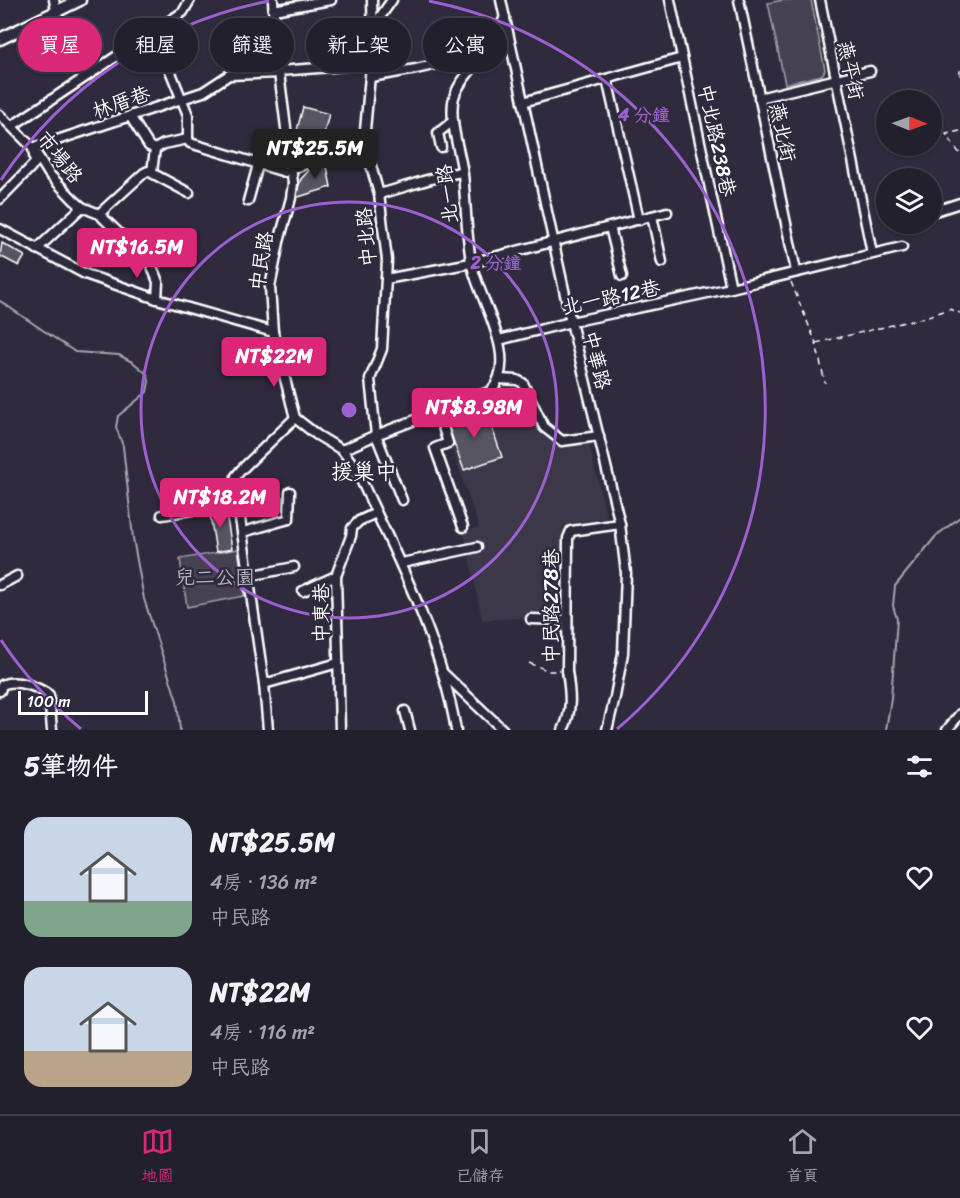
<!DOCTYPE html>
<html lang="zh-TW">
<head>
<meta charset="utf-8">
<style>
	:root { --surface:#23202e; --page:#2f2d3a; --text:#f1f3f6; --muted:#a3a3aa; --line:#403e4a; --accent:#db2777 }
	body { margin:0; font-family:Sriracha,"LXGW WenKai TC",sans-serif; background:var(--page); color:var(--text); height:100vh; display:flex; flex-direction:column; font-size:22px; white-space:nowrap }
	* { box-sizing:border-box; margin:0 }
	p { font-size:20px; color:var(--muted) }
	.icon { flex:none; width:33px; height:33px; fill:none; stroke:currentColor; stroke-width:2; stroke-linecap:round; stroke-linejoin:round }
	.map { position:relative; height:730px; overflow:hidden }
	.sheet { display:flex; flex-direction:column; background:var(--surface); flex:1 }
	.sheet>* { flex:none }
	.guide { position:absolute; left:18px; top:18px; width:600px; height:54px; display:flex; gap:12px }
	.needle { width:39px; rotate:91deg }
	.fabs { position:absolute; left:876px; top:90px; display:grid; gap:12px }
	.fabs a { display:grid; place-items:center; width:66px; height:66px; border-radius:50%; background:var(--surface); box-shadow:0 2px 4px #0004,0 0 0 2px var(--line); font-size:30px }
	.scale { position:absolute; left:18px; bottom:15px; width:130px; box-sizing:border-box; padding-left:6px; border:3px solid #fff; border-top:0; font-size:16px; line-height:21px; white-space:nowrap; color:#fff; -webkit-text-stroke:4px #2f2a3d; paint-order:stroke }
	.price { position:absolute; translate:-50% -51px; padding:0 14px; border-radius:6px; background:var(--accent); color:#fff; font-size:20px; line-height:39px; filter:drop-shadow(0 2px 3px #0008) }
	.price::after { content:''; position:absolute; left:50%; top:36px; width:18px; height:14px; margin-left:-9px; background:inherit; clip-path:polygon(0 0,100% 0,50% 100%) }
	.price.on { background:#222; color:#fff }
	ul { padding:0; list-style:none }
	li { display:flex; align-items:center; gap:18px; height:150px; padding:0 24px }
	li span { display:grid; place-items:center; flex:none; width:168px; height:120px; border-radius:18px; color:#555 }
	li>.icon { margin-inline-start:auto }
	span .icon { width:72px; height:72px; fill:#fffc; stroke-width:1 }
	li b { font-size:26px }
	h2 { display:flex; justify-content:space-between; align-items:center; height:72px; padding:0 24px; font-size:26px }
	.pill { padding:0 21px; border-radius:27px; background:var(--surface); box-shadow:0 2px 4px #0004,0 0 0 2px var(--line); font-size:21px; line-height:54px }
	.pill.on { background:var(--accent); color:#fff }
	.menu { display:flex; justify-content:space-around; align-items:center; height:84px; border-top:2px solid var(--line); background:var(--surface); font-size:16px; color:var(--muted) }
	.menu a { display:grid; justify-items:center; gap:3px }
	.menu .on { color:var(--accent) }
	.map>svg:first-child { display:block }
</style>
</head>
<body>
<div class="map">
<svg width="960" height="730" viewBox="0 0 960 730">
	<rect width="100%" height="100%" fill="#2f2a3d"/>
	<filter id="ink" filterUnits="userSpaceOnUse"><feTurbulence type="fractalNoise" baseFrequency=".0167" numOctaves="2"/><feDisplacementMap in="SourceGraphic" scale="12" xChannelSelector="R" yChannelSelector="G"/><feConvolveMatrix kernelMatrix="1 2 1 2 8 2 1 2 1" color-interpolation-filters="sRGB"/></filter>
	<g filter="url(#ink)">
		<polygon fill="#3c3749" points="506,382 518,382 524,386 540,429 560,445 588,441 607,518 564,525 556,616 482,620 464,532 479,527 440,415 493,395"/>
		<g fill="#464152" stroke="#a2a0a8" stroke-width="1.5">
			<polygon points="783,0 811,0 825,70 822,75 785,84 768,3"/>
			<polygon points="238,549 244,596 187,607 180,559"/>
		</g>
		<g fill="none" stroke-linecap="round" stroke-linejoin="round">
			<g stroke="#a7a6ad" stroke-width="2">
				<polyline points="0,301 75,352 119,355 134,363 147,374 149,381 147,392 118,416 116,427 123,446 133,538 144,599 177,701 180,730"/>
				<polyline points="886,730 891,698 897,619 893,606 895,586 936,536 960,517"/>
			</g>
		</g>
		<g fill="#595564" stroke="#fff" stroke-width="1.5">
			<polygon points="254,20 260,20 260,23 265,23 266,47 231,48 230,27 254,26"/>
			<polygon points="303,107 329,114 322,141 296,134"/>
			<polygon points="326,161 331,187 295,198 301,179 315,164"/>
			<polygon points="2,243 25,256 19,266 0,256"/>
			<polygon points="485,407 502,457 464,470 446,421"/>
			<polygon points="225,506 232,549 216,552 209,508"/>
		</g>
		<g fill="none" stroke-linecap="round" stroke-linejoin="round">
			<defs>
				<g id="minor">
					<polyline points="54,0 56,10"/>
					<path d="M 273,0 L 276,49 L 293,183 L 291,198 L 279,242 L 270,287 L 273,332 L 295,418 L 317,435 L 342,450 L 355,467 C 394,552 440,636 456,730"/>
					<polyline points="372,0 373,43 364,141 379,194 387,260 382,349 370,379 376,435 402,500"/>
					<polyline points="501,0 571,322 620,524 626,573 623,653 615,697 607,730"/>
					<polyline points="670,0 731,288"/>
					<polyline points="739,0 796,271"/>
					<polyline points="820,0 872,253"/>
					<polyline points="273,10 331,0"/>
					<polyline points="373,27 392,0"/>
					<polyline points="163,53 188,115 188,139"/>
					<polyline points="279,71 372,64"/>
					<polyline points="371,77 416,69 485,53"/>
					<polyline points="607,79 639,220"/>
					<polyline points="759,98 870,71"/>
					<polyline points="523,102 682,58"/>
					<polyline points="0,115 33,148 49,174 74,200 82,207 99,214 151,264 158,282 157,299"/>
					<polyline points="130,116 149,146 155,149 164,144 188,139"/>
					<polyline points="12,126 183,12 190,0"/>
					<polyline points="188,139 190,143 285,172 364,141"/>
					<polyline points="441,147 438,133 453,121"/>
					<polyline points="152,172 155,149"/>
					<path d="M 379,194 C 407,187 434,176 462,172"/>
					<polyline points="0,199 35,163 33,148 203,92 229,75 279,73"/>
					<polyline points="248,201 258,165"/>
					<polyline points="932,212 960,203"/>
					<polyline points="99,214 144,173 148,171 189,193"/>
					<polyline points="652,216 662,262"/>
					<polyline points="610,227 622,276"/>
					<polyline points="0,229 85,274 157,299 273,332"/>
					<polyline points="37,249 82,207"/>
					<polyline points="386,279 471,263 667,212"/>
					<polyline points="499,340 571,322 731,288 902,247"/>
					<polyline points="499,379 517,380 523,383 544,427 562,441 599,436"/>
					<polyline points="438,411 448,443 435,448 463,527"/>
					<path d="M 342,450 L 376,435 L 491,391 C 521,357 477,298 471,261 C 466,232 466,203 463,174 C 460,151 450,126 453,102 C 455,84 478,63 488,49 C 495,39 500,27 505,17"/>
					<polyline points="162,515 238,502"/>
					<polyline points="243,532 289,519 290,492"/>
					<polyline points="402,563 477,547"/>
					<polyline points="249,576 294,567"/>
					<polyline points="0,585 17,576"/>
					<polyline points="303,591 336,576"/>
					<polyline points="531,619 567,620"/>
					<polyline points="443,673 503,730"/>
					<polyline points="264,684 338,663"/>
					<path d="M 0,691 L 2,685 C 15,678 38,687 49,695 L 52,730"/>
					<polyline points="405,711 410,730"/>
					<polyline points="268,730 264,684 235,484 236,476 241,470 295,418"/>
					<polyline points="340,730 336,576 351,536 352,528 359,521 376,513"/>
					<path d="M 563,730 C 573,711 570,691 567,671 L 568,538 L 571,531 L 620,524"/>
					<polyline points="947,730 960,714"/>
				</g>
				<polyline id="major" points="0,39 80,0"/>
			</defs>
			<use href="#minor" stroke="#fff" stroke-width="13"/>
			<use href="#major" stroke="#fff" stroke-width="15"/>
			<g stroke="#fff" stroke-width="1.5" stroke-dasharray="6 4.5" stroke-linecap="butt">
				<polyline points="960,70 960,77"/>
				<polyline points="960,131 946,134 960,154"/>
				<polyline points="791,282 816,343 825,383"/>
				<polyline points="816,343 922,318 950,309 960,313"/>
				<polyline points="529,663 549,671 560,671"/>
			</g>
			<use href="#minor" stroke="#2f2a3d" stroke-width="8"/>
			<use href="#major" stroke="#2f2a3d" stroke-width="10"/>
		</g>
	</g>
	<g fill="none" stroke="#9c61cf" stroke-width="3">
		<circle cx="349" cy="410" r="208"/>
		<path d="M81 729A417 417 0 0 1 1 640M1 180A417 417 0 0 1 269 1M429 1A417 417 0 0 1 617 729"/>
	</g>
	<g text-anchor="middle" stroke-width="5" stroke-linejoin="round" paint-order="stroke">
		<g font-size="20" fill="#fff" stroke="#2f2a3d">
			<text transform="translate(851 70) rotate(78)" y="7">燕平街</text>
			<text transform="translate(121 102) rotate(-19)" y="7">林厝巷</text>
			<text transform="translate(783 132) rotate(78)" y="7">燕北街</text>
			<text transform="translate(717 140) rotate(78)" y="7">中北路238巷</text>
			<text transform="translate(60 157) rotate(51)" y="7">市場路</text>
			<text transform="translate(447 194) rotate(-97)" y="7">北一路</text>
			<text transform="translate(366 237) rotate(-95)" y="7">中北路</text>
			<text transform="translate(261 261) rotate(-81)" y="7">中民路</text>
			<text transform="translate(611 297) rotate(-12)" y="7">北一路12巷</text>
			<text transform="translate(597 360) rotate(76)" y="7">中華路</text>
			<text transform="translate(551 606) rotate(-90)" y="7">中民路278巷</text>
			<text transform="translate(321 613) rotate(-90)" y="7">中東巷</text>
		</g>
		<g font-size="20" fill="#b5b3ba" stroke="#2f2a3d">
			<text x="215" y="584">兒二公園</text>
		</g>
		<g font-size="22" fill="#fff" stroke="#2f2a3d">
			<text x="364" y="479">援巢中</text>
		</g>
	</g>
	<circle cx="349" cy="410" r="9" fill="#9c61cf" stroke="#2f2a3d" stroke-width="3"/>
	<g font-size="18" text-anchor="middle" font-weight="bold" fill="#9c61cf" stroke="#2f2a3d" stroke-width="5" stroke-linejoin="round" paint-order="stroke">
		<text x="644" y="121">4 分鐘</text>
		<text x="496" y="269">2 分鐘</text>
	</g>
</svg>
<div class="fabs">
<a><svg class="needle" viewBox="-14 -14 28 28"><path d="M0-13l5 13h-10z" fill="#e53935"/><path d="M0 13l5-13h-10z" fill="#a3a3aa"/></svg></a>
<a><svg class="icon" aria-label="layers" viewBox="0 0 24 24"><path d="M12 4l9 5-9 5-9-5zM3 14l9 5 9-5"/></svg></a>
</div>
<div class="scale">100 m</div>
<b class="price on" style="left:315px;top:180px">NT$25.5M</b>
<b class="price" style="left:137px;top:279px">NT$16.5M</b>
<b class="price" style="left:274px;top:388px">NT$22M</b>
<b class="price" style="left:474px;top:439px">NT$8.98M</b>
<b class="price" style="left:220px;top:529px">NT$18.2M</b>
<div class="guide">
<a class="pill on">買屋</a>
<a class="pill">租屋</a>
<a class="pill">篩選</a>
<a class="pill">新上架</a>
<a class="pill">公寓</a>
</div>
</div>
<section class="sheet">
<h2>5筆物件<svg class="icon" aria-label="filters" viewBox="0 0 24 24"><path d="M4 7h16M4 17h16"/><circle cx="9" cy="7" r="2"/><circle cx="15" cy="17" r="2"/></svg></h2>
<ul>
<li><span style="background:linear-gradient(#c9d6e8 70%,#7fa58c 0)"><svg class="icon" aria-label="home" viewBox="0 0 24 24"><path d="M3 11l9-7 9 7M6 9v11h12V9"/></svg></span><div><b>NT$25.5M</b><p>4房 · 136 m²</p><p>中民路</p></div><svg class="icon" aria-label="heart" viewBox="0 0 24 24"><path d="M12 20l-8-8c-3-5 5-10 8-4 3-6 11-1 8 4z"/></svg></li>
<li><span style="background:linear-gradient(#c9d6e8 70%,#b9a48a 0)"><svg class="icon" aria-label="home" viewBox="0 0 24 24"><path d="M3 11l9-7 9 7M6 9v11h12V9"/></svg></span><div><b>NT$22M</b><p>4房 · 116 m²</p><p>中民路</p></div><svg class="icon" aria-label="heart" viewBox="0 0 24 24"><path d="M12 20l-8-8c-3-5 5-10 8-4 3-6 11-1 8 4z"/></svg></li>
</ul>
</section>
<nav class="menu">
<a class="on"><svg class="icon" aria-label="map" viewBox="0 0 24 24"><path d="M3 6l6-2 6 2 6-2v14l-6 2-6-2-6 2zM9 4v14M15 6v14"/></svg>地圖</a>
<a><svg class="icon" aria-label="saved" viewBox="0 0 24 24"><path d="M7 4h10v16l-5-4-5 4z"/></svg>已儲存</a>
<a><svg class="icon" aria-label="home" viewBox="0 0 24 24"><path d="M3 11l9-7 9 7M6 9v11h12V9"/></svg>首頁</a>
</nav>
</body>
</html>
